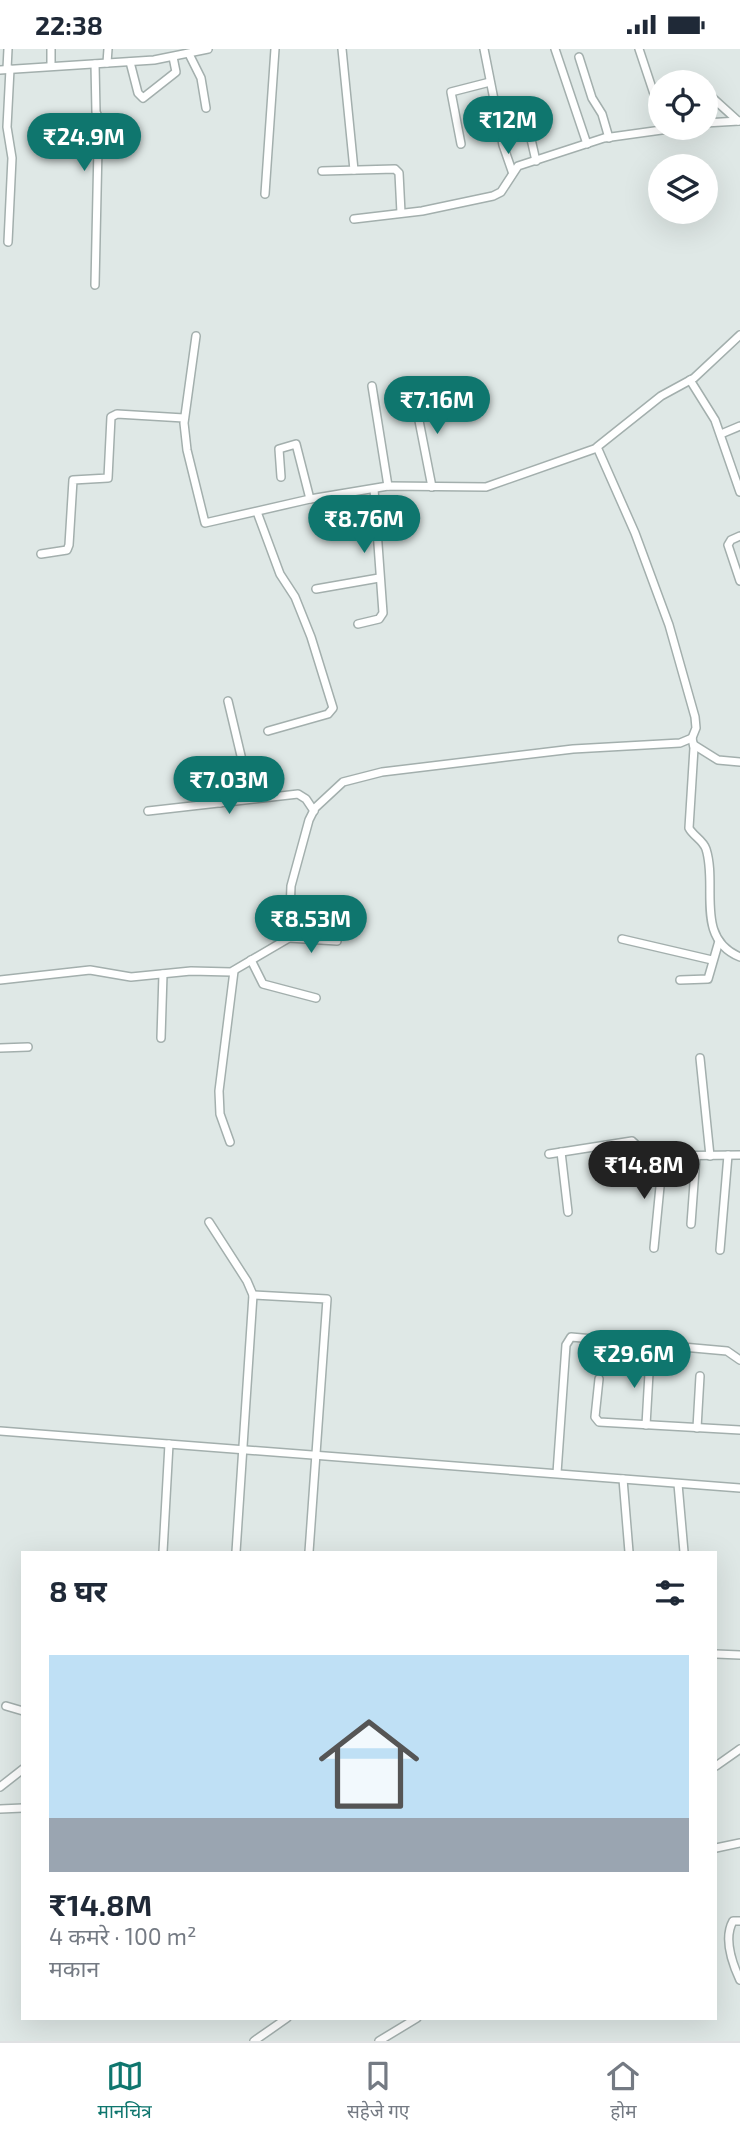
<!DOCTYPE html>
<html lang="hi">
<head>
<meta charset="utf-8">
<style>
	:root { --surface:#fff; --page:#f6f6f7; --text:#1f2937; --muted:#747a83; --line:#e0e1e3; --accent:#0f766e }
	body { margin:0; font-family:"Exo 2","Noto Sans Devanagari",sans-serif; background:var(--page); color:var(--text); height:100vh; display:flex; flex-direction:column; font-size:26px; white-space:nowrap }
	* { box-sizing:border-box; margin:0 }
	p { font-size:23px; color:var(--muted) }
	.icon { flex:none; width:38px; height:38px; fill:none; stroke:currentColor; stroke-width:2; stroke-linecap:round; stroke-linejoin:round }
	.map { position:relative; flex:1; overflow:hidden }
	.drawer { position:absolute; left:21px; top:1502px; width:696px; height:469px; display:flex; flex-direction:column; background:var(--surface); border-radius:0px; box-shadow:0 7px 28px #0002 }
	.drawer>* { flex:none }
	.fabs { position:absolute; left:648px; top:21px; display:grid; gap:14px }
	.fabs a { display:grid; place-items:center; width:70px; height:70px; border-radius:50%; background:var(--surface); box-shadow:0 7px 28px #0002; font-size:35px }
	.price { position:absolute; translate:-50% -60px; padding:0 16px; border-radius:24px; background:var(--accent); color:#fff; font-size:23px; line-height:46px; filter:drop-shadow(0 2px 4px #0008) }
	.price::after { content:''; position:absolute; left:50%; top:42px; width:21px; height:16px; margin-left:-10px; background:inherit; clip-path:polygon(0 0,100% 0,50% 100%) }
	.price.current { background:#222; color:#fff }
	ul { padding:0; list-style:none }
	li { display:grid; align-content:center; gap:14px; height:371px; padding:0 28px }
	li+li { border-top:2px solid var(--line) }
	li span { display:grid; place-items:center; height:217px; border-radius:0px; color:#555 }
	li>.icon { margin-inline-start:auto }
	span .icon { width:126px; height:126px; fill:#fffc; stroke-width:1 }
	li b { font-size:30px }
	h2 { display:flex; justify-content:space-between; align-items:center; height:84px; padding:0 28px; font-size:30px }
	.status { display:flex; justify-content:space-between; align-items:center; height:49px; padding:0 35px; background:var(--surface); direction:ltr }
	.status svg { height:19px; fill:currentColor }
	.tab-bar { display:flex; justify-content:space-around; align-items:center; height:98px; border-top:2px solid var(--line); background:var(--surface); font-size:19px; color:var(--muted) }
	.tab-bar a { display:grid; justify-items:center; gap:4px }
	.tab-bar .current { color:var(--accent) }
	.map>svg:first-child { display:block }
</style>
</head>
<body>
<div class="status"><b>22:38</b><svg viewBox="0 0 49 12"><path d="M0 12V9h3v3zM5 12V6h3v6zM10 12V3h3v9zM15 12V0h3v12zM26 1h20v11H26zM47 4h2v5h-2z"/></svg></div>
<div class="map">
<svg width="740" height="1992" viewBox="0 0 740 1992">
	<rect width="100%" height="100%" fill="#dfe8e6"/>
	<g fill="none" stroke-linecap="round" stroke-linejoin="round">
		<defs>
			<g id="street">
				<polyline points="342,0 354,121"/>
				<polyline points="484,0 503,96 512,122"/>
				<polyline points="555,0 587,95"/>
				<polyline points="639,0 654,45 660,45"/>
				<polyline points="189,5 201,29 206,59"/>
				<polyline points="579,8 592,49 602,65 609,89"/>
				<polyline points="130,13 138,44 143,49 176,23 173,8"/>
				<polyline points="107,14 108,0"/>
				<polyline points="95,15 96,63 104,81 98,98 95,236"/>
				<polyline points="51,17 51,0"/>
				<polyline points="7,20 8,0"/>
				<polyline points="0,21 154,11 208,0"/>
				<polyline points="705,42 738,72"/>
				<polyline points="526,68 536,112"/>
				<polyline points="705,74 739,72"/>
				<polyline points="461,95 451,43 490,33"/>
				<polyline points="322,122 395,120 399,124 401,164"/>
				<polyline points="265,145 275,0"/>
				<polyline points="354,170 422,162 493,147 501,143 518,117 604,89 676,79"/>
				<polyline points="8,193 12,109 7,78 10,20"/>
				<polyline points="196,287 184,374 187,401 205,474 310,450 388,437 486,438 597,399"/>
				<polyline points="690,331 715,371 740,443"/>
				<polyline points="372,337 388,437"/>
				<polyline points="413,341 432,438"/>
				<polyline points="721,385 740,377"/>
				<polyline points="281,428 279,400 296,395 310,450"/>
				<polyline points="257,463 280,525 295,548 311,588 333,659 328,665 268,682"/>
				<polyline points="740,487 731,491 728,496 740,532"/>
				<polyline points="41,505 67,501 69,496 73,431 108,429 111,368 117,365 184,369"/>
				<polyline points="316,540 379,529"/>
				<polyline points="358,575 379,570 383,564 374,440"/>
				<path d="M 692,689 L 694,699 L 689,779 C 693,787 703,791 706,800 C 718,837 694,889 740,908"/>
				<polyline points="694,696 718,711 740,713"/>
				<polyline points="220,754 218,731 242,711 228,652"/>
				<polyline points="148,762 298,745 306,750 314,762"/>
				<polyline points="289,889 337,892"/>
				<polyline points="622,890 712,911"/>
				<polyline points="251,911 263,935 316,949"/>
				<polyline points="0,931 90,921 131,928 191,922 231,923 289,889 291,837 309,771 315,759 343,733 382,723 573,700 680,694 692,689 696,679 695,668 669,576 635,484 597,398 661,347 694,329 740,286"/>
				<polyline points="680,931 708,930 719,892"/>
				<polyline points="161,989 163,925"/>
				<polyline points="0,999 28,998"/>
				<polyline points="700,1009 710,1107"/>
				<polyline points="230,1093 220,1065 219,1042 234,922"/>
				<polyline points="561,1103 568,1163"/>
				<polyline points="549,1105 632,1092 648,1107 740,1106"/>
				<polyline points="209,1173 247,1232 253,1246 236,1503"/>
				<polyline points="691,1175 696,1107"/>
				<polyline points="654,1199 663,1107"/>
				<polyline points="720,1201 728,1106"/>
				<polyline points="253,1246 327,1250 309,1503"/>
				<polyline points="599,1330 595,1368 599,1373 740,1381"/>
				<polyline points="646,1376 650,1307"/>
				<polyline points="697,1379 700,1327"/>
				<polyline points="0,1382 740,1439"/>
				<polyline points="557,1424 566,1296 571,1288 727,1302 740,1311"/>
				<polyline points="623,1430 629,1503"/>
				<polyline points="678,1435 684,1503"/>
				<polyline points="163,1503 169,1395"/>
				<polyline points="716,1605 740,1606"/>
				<polyline points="6,1657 23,1662"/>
				<polyline points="716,1717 740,1700"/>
				<polyline points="0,1738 23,1720"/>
				<polyline points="0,1760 23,1759"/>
				<polyline points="716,1799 740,1794"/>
				<path d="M 740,1872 L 733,1872 C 723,1890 732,1914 740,1931"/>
				<polyline points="254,1992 287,1969"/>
				<polyline points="379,1992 417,1969"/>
			</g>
		</defs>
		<use href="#street" stroke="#a3afad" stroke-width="10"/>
		<use href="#street" stroke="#fff" stroke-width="7"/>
	</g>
</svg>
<div class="fabs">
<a><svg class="icon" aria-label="locate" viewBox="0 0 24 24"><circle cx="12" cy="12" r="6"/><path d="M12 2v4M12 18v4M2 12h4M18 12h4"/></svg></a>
<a><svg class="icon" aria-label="layers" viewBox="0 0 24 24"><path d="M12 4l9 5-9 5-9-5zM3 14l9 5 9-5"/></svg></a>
</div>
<b class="price" style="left:508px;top:107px">₹12M</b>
<b class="price" style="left:84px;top:124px">₹24.9M</b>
<b class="price" style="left:437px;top:387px">₹7.16M</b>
<b class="price" style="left:364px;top:506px">₹8.76M</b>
<b class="price" style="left:229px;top:767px">₹7.03M</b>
<b class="price" style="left:311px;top:906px">₹8.53M</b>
<b class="price current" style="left:644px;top:1152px">₹14.8M</b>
<b class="price" style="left:634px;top:1341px">₹29.6M</b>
<section class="drawer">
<h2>8 घर<svg class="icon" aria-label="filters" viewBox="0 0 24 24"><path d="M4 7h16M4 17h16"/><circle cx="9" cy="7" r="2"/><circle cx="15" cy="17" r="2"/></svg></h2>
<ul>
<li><span style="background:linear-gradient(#bfe0f5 75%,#9aa5b1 0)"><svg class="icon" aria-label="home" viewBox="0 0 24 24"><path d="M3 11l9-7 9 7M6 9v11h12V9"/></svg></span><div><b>₹14.8M</b><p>4 कमरे · 100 m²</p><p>मकान</p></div></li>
</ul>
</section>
</div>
<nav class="tab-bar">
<a class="current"><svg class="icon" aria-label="map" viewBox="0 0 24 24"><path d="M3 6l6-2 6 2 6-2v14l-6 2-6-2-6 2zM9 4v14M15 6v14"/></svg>मानचित्र</a>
<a><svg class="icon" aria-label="saved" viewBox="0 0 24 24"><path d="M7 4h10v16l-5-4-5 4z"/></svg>सहेजे गए</a>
<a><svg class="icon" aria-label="home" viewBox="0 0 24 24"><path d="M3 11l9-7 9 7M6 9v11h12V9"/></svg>होम</a>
</nav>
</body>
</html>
